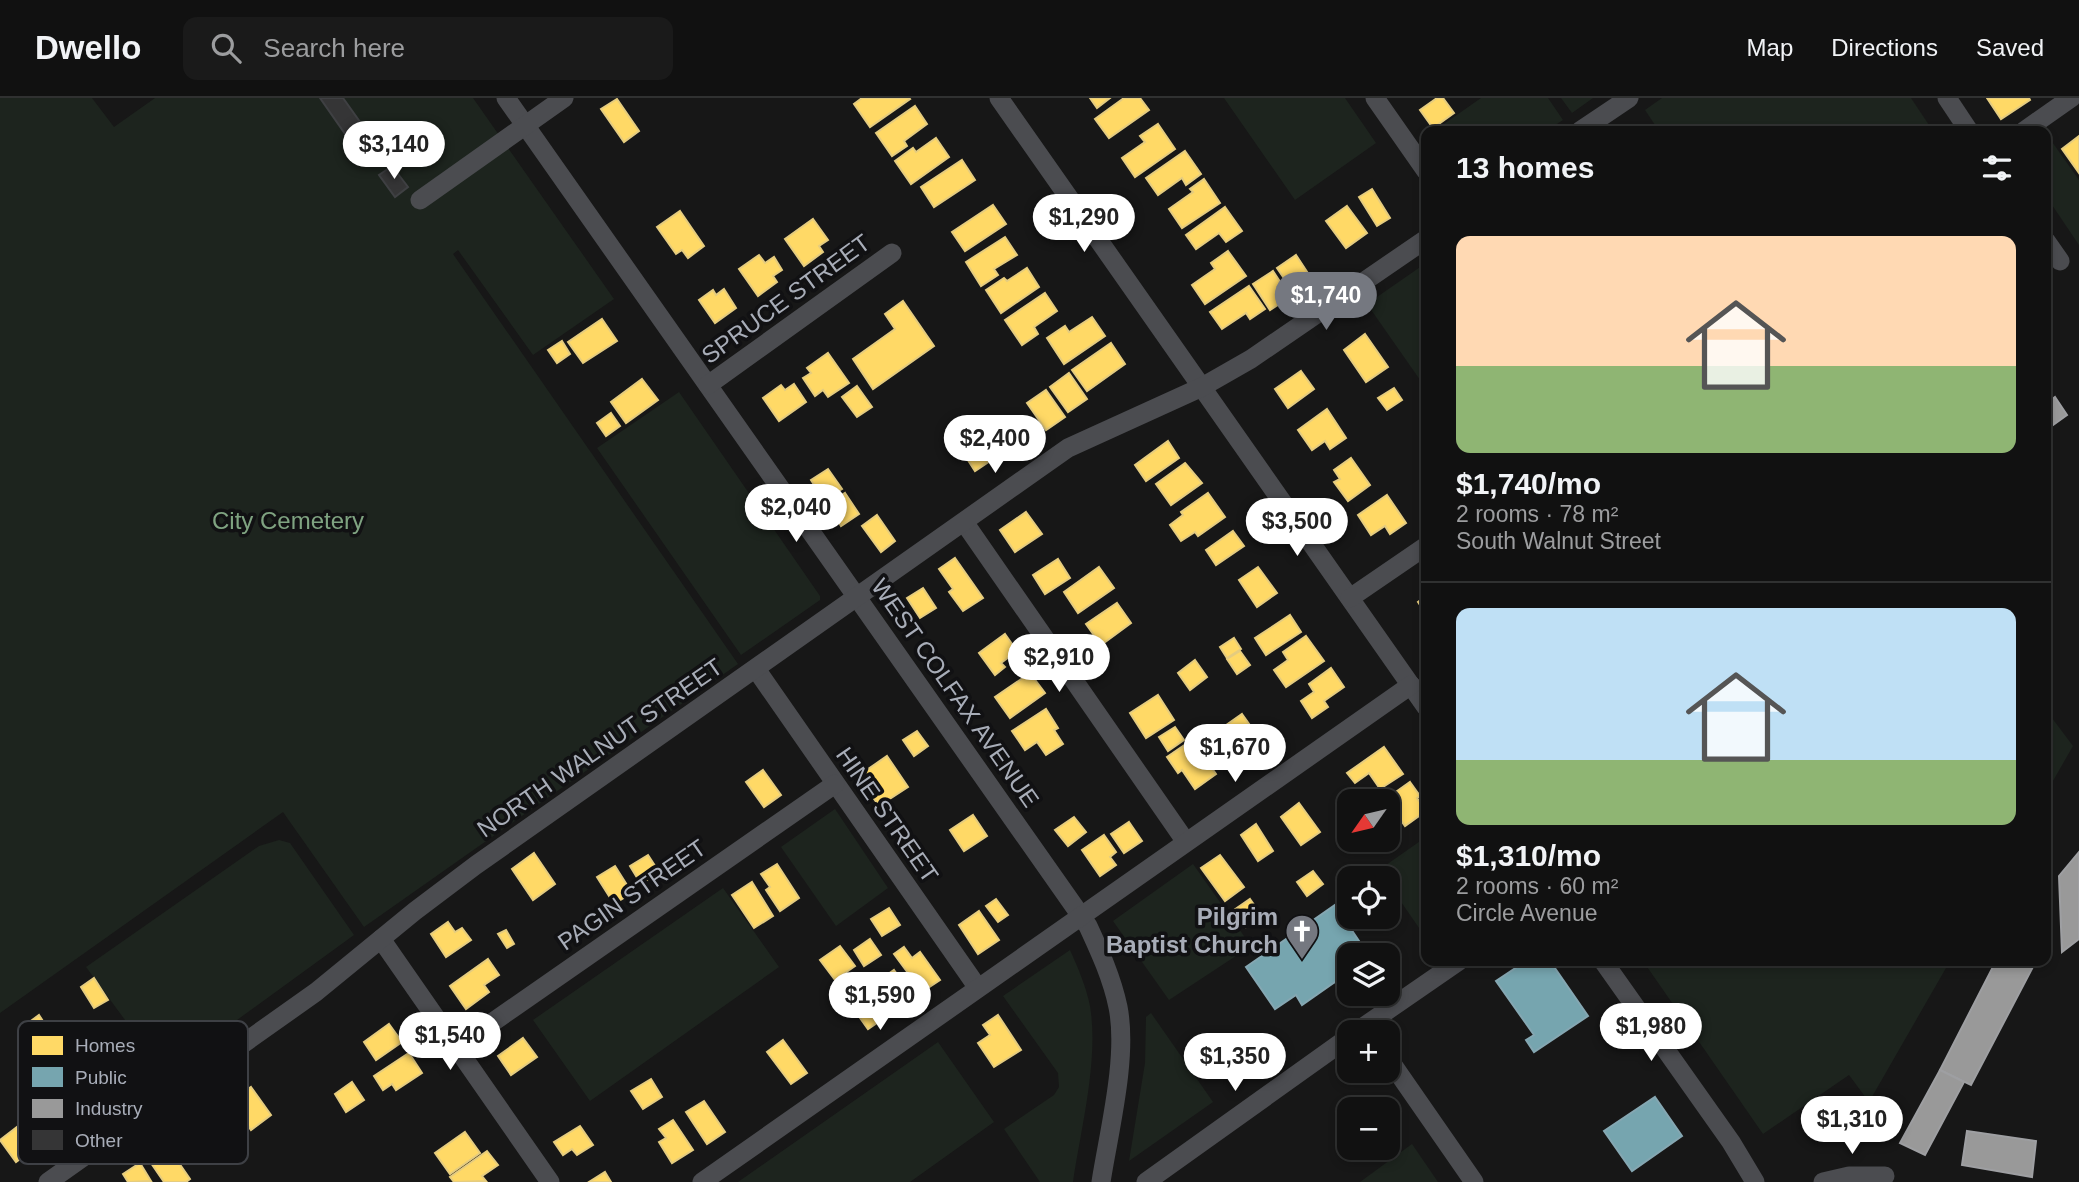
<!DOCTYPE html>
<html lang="en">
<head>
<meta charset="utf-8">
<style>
	:root { --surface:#111; --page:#1a1a1a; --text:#f1f3f6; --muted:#9c9d9f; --line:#303131; --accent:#757880 }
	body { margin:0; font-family:Helvetica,sans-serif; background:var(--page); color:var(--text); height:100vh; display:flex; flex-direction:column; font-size:26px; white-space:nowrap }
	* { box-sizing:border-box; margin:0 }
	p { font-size:23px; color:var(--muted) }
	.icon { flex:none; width:38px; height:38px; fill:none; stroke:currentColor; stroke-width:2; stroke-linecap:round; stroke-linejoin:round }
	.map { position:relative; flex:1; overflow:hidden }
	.panel { position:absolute; left:1421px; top:28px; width:630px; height:840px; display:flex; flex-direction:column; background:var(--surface); border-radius:14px; box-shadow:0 4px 10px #0003,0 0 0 2px var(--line) }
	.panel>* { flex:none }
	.needle { width:46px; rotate:236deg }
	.fabs { position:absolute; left:1337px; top:691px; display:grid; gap:14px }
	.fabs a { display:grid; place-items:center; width:63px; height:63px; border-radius:14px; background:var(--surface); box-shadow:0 4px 10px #0003,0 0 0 2px var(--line); font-size:35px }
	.price { position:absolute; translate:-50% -60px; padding:0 16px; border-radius:24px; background:#fff; color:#222; font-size:23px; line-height:46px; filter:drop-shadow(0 2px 4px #0008) }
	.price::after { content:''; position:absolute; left:50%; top:42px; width:21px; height:16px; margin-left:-10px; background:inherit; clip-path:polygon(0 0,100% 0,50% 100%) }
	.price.on { background:var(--accent); color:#fff }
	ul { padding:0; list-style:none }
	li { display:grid; align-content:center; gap:14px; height:371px; padding:0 35px }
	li+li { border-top:2px solid var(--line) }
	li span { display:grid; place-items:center; height:217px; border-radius:14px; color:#555 }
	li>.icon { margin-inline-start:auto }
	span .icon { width:126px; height:126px; fill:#fffc; stroke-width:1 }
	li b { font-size:30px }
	h2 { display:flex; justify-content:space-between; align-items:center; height:84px; padding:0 35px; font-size:30px }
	header { display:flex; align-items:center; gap:42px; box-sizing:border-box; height:98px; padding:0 35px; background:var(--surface); border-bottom:2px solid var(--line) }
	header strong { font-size:33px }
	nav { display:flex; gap:38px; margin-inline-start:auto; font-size:24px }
	.search { width:490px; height:63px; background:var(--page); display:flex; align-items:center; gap:18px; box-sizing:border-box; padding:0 24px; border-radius:14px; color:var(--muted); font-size:26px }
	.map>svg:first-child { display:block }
</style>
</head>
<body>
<header>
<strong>Dwello</strong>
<div class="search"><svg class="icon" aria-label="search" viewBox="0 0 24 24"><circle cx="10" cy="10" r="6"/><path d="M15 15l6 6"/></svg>Search here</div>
<nav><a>Map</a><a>Directions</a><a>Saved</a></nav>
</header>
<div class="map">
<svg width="2079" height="1084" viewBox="0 0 2079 1084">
	<rect width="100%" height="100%" fill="#171717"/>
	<g fill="#1d241e">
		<polygon points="0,0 92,0 114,29 155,0 473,0 614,201 533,257 458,152 453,156 738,566 364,829 283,714 0,915"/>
		<polygon points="1224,0 1345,0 1376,45 1295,102"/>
		<polygon points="1481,0 1548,0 1563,22 1546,33 1434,33"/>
		<polygon points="1561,0 1593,0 1572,15"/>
		<polygon points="1662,0 1911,0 1933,33 1659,33 1645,12"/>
		<polygon points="2050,41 2079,82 2079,147 2046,98 2046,44"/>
		<polygon points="1426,165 1426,288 1425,289 1367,206"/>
		<polygon points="679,294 820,498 820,502 741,557 597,350"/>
		<polygon points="2046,612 2073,648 2046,695"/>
		<polygon points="835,711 888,790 836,828 781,749"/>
		<polygon points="1426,739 1426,840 1388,785 1388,780 1384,780 1379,772"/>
		<polygon points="279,742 290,745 354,837 164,975 86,869 259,748"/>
		<polygon points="1193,766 1251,848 1169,902 1113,823"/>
		<polygon points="723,790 779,869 590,1003 533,922"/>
		<path d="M 1070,852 C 1078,870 1086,888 1090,908 C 1099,961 1081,1030 1073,1084 L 1040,1084 L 1004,1031 L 1054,997 L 1059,989 L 1058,975 L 1003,898 Z"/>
		<polygon points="1643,863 1950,863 1869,1004 1849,977 1763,1036"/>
		<polygon points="1151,915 1213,1004 1129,1063 1145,965 1146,919"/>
		<polygon points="938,944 994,1024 910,1084 738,1084"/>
		<polygon points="1412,1046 1438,1084 1360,1084"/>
	</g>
	<g fill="#ffd966" stroke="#e5cc7f" stroke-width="2">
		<polygon points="862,0 909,0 910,1 870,29 854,6"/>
		<polygon points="1090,0 1110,0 1097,10"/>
		<polygon points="1124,0 1140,0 1149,12 1109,40 1095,21"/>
		<polygon points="1437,0 1443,0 1454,15 1433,30 1420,12"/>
		<polygon points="1987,0 2029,0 2030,2 2001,21"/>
		<polygon points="617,1 639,33 624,44 601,11"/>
		<polygon points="915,8 927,26 904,43 907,48 892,58 876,35"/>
		<polygon points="1158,26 1175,51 1135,79 1122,60 1145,44 1140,38"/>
		<polygon points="2079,38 2079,75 2062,51"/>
		<polygon points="936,40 949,59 911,86 895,63 913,50 916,54"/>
		<polygon points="1185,53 1201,76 1186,87 1182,80 1158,97 1146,80"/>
		<polygon points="962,62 975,82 934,109 921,89"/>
		<polygon points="1204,81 1220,105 1182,130 1169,111 1193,94 1190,91"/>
		<polygon points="1372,91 1390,120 1377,128 1359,99"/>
		<polygon points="993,107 1006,126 965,153 952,134"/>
		<polygon points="1347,108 1367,135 1346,150 1326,123"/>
		<polygon points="1225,109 1242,133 1226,144 1219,135 1196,151 1186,137"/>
		<polygon points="680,113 704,148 688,160 682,152 676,156 657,129"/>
		<polygon points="813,121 828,142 819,148 823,154 804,168 785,141"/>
		<polygon points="1005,139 1017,157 994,171 998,177 981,188 966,164"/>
		<polygon points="1228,153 1246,178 1205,206 1192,187 1215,171 1211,165"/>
		<polygon points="759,157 765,165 774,159 782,172 773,178 777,184 758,198 739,171"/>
		<polygon points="1296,157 1313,183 1294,195 1277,170"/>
		<polygon points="1027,170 1039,189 1001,215 986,192 1004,180 1007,183"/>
		<polygon points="1273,173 1290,199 1270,212 1253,186"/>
		<polygon points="1249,188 1265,211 1250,221 1246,215 1222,231 1210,214"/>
		<polygon points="724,191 736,210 715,225 699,202 713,192 716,197"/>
		<polygon points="1045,195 1057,213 1034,229 1038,236 1022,247 1005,222"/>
		<polygon points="903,203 934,248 873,291 853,261 895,231 885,216"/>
		<polygon points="1092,219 1105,238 1064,266 1047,240 1065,228 1069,234"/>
		<polygon points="602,221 617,243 583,265 568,244"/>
		<polygon points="1365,236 1388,269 1366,284 1344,252"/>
		<polygon points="562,243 570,256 557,265 548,252"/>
		<polygon points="1111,245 1125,266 1087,293 1072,272"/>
		<polygon points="828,255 849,285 828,299 823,292 815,298 803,280 811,275 807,270"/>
		<polygon points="1301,273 1314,291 1288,310 1275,291"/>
		<polygon points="1069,275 1087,301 1068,314 1050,289"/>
		<polygon points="642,281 658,302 626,325 611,304"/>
		<polygon points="794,286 806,304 779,323 763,300 781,287 785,292"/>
		<polygon points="857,288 872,309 857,319 842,299"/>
		<polygon points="1394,290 1402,302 1387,312 1378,300"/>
		<polygon points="1046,292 1065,319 1046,332 1027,305"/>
		<polygon points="1327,311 1346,340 1330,351 1325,343 1312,352 1298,332"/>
		<polygon points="611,315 620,328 606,338 597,325"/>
		<polygon points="974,319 999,357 975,373 950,334"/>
		<polygon points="1168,343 1179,360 1146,383 1135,367"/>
		<polygon points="1351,360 1370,387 1348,403 1334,384 1340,381 1334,372"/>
		<polygon points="1185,365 1202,385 1171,407 1156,386"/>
		<polygon points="828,371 842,391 824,402 811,382"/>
		<polygon points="845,395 859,416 841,428 828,406"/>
		<polygon points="1208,395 1225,419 1198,438 1195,434 1181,443 1170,427 1183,417 1181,414"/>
		<polygon points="1387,397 1406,425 1390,436 1385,428 1371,437 1358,417"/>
		<polygon points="1026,414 1042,436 1015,454 1000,432"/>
		<polygon points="877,417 895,443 881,454 862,428"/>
		<polygon points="1233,433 1244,448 1216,467 1206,452"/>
		<polygon points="955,460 983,500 963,513 949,494 953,491 939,471"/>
		<polygon points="1058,461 1070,480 1045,496 1033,477"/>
		<polygon points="1099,469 1114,490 1078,515 1064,494"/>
		<polygon points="1258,469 1277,495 1257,509 1239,482"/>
		<polygon points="923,490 936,510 920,520 907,500"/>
		<polygon points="1426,498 1426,516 1418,504"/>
		<polygon points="1117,505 1131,525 1101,547 1086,526"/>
		<polygon points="1290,517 1301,534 1266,557 1255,540"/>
		<polygon points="1005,536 1017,553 1001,565 1005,569 995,577 979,555"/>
		<polygon points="1306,538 1324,563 1286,589 1274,572 1288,562 1283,554"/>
		<polygon points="1234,540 1241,551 1227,560 1220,549"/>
		<polygon points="1240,553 1250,567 1237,576 1227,561"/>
		<polygon points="1195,562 1207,579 1190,592 1178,575"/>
		<polygon points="1331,570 1344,589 1324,603 1328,609 1312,620 1301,603 1314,594 1309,586"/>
		<polygon points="1030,575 1045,595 1010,620 995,599"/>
		<polygon points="1158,597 1174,622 1146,640 1130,615"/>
		<polygon points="1046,611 1058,630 1054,632 1063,646 1046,657 1037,644 1025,652 1012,633"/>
		<polygon points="1242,616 1269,654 1248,669 1222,630"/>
		<polygon points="1175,629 1184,642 1168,653 1159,639"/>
		<polygon points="917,633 928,648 914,658 903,642"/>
		<polygon points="1192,642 1216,676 1195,691 1182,672 1178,675 1167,659"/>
		<polygon points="1384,649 1403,676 1380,691 1369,675 1355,685 1347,675"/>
		<polygon points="887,658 908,689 879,708 858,678"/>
		<polygon points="763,672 781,697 764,709 746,684"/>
		<polygon points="1410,684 1420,698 1417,700 1426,713 1405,728 1400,721 1388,729 1388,712 1392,709 1386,701"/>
		<polygon points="1299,705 1320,734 1301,747 1281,719"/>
		<polygon points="973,717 987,738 964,753 950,732"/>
		<polygon points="1074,719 1086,734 1068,748 1055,732"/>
		<polygon points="1129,724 1142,743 1124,755 1111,736"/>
		<polygon points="1256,726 1273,753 1258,763 1241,737"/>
		<polygon points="1104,737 1116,754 1110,759 1116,767 1100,778 1082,752"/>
		<polygon points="534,755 555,786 533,802 512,771"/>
		<polygon points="648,757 659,774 641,786 630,768"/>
		<polygon points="1220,757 1244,789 1225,803 1201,770"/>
		<polygon points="777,766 799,800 780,813 766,792 770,789 761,776"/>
		<polygon points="615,768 632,795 614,806 597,779"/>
		<polygon points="1313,773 1323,786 1307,798 1297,784"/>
		<polygon points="752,784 773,818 754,830 732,797"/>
		<polygon points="996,801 1008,817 998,824 986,808"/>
		<polygon points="1250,801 1262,818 1246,829 1234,812"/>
		<polygon points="889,810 900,827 882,838 871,821"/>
		<polygon points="979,813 999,842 978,856 959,827"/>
		<polygon points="448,824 455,834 462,830 471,842 446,859 431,836"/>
		<polygon points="506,832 514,846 507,850 498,836"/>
		<polygon points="870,841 881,857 864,868 854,852"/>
		<polygon points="840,848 855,868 835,882 820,862"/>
		<polygon points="904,849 912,860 920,854 940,882 922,894 894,856"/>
		<polygon points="488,861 499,877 484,887 489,894 466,911 450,888"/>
		<polygon points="894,872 914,899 896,912 877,884"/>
		<polygon points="94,880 108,902 94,910 81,889"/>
		<polygon points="864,886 887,918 868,931 845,899"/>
		<polygon points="39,917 48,931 34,941 24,928"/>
		<polygon points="998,917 1021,952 994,969 978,945 990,937 983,927"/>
		<polygon points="389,926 402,944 376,962 364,944"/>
		<polygon points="523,940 537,959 511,977 498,958"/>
		<polygon points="783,942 807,975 791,986 767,954"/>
		<polygon points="409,955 422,975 396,992 392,986 383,992 374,978"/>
		<polygon points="651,981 662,999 643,1011 631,993"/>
		<polygon points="352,984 364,1002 346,1014 335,996"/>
		<polygon points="251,989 271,1017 251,1032 231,1003"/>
		<polygon points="704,1003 725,1034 707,1046 686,1014"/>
		<polygon points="673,1022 693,1052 672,1065 659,1044 666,1040 659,1031"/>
		<polygon points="580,1028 593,1047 577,1057 572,1051 563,1057 554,1044"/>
		<polygon points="17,1029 33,1051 16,1064 0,1042"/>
		<polygon points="465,1034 480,1055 450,1076 435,1055"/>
		<polygon points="170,1052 190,1081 186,1084 164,1084 151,1065"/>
		<polygon points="487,1053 498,1067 482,1078 486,1083 454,1084 450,1079"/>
		<polygon points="140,1065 151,1083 128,1084 123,1076"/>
		<polygon points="605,1074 611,1084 589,1084"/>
	</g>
	<g fill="#76a5af" stroke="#85a7b2" stroke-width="2">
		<polygon points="1335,807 1369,858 1349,858 1349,896 1356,896 1348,902 1335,884 1302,907 1296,897 1275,911 1246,869"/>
		<polygon points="1526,863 1550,863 1588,918 1534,954 1526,942 1534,937 1496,883"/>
		<polygon points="1655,999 1682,1038 1632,1073 1604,1033"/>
	</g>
	<g fill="#999" stroke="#9e9fa2" stroke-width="2">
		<polygon points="2055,299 2067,317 2046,332 2046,306"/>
		<polygon points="2079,754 2079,841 2062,854 2059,778"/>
		<polygon points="1996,863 2036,863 1971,987 1940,972"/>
		<polygon points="1940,972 1964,984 1925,1057 1900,1045"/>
		<polygon points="1967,1033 2036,1043 2032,1079 1962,1067"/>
	</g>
	<g fill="#353536" stroke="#3f4043" stroke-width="2">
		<polygon points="320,0 343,0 380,52 364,63"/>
		<polygon points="392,68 408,89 395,99 379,77"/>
	</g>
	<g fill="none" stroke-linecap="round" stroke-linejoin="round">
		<g stroke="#4b4c50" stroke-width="19">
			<path d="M 506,0 L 1088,828 C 1100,854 1112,880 1118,909 C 1128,959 1109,1033 1101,1084"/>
			<polyline points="999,0 1426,609"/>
			<polyline points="1375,0 1426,73"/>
			<polyline points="1947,0 1969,33"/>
			<polyline points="1580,33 1629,0"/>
			<polyline points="2024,33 2071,0"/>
			<polyline points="420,102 564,0"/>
			<polyline points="2046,143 2060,163"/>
			<polyline points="708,287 892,155"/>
			<polyline points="964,424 1186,744"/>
			<polyline points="1350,500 1426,448"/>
			<polyline points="756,571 978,890"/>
			<polyline points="381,841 550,1084"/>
			<polyline points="1603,863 1731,1044 1755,1084"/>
			<polyline points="1356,934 1459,863"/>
			<polyline points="457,949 835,686"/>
			<polyline points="1388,960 1474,1084"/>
			<polyline points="48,1084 316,894 415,813 476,767 1068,350 1202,289 1251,261 1426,141"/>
			<polyline points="702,1084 1411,587"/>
			<polyline points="1146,1084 1349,939"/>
			<polyline points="1823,1084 1849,1078 1885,1078"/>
		</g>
	</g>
	<defs>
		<symbol id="church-pin" viewBox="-11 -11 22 30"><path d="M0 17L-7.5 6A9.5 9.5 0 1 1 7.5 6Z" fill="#757880" stroke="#111113"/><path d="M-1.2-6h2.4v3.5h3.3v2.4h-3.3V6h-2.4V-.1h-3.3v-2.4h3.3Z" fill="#fff"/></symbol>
	</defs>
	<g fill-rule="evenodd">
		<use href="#church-pin" x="1283" y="814" width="38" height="52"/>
	</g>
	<g text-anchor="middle" stroke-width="7" stroke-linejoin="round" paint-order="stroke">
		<g font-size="24" fill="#a8adb8" stroke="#111113">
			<text transform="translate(786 201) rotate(-36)" y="8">SPRUCE STREET</text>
			<text transform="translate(955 595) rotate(55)" y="8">WEST COLFAX AVENUE</text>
			<text transform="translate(600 650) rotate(-35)" y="8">NORTH WALNUT STREET</text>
			<text transform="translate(887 717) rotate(55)" y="8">HINE STREET</text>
			<text transform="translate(632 797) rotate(-35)" y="8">PAGIN STREET</text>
		</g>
		<g font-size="24" fill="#7fa381" stroke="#111113">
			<text x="288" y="431">City Cemetery</text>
		</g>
		<g font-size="24" font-weight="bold" fill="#a8adb8" stroke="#111113" text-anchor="end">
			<text x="1278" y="827">Pilgrim<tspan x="1278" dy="28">Baptist Church</tspan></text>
		</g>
	</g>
	<rect x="18" y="923" width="230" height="143" rx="10" fill="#111113" stroke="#3e4045" stroke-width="2"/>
	<rect x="32" y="938" width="31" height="19" fill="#ffd966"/>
	<rect x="32" y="969" width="31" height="20" fill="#76a5af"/>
	<rect x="32" y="1001" width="31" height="19" fill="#999"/>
	<rect x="32" y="1032" width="31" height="20" fill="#353536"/>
	<g font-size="19" fill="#a8adb8">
		<text x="75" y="954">Homes</text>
		<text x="75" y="986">Public</text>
		<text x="75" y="1017">Industry</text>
		<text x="75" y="1049">Other</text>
	</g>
</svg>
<div class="fabs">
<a><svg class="needle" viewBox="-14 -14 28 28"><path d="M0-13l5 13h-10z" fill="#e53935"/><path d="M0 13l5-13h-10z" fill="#9c9d9f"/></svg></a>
<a><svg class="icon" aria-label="locate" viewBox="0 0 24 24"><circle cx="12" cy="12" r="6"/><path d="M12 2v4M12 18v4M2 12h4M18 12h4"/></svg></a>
<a><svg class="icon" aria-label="layers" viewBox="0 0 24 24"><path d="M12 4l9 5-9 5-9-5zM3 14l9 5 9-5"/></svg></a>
<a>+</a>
<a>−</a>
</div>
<b class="price" style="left:394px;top:83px">$3,140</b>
<b class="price" style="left:1084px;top:156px">$1,290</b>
<b class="price on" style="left:1326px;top:234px">$1,740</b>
<b class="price" style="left:995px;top:377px">$2,400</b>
<b class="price" style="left:796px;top:446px">$2,040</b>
<b class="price" style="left:1297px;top:460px">$3,500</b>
<b class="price" style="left:1059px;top:596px">$2,910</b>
<b class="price" style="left:1235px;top:686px">$1,670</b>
<b class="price" style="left:880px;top:934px">$1,590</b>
<b class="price" style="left:1651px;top:965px">$1,980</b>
<b class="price" style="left:450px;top:974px">$1,540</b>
<b class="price" style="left:1235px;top:995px">$1,350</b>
<b class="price" style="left:1852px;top:1058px">$1,310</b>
<section class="panel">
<h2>13 homes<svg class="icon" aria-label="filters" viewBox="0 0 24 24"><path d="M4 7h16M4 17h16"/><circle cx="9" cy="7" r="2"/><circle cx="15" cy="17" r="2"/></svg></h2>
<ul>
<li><span style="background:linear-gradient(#ffd9b3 60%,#8fb573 0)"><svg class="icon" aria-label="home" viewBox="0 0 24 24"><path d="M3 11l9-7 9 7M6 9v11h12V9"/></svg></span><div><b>$1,740/mo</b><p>2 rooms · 78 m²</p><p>South Walnut Street</p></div></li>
<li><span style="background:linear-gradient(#bfe0f5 70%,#8fb573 0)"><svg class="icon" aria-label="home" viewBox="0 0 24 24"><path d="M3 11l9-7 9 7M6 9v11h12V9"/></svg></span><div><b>$1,310/mo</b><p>2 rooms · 60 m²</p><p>Circle Avenue</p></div></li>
</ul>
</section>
</div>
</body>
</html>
